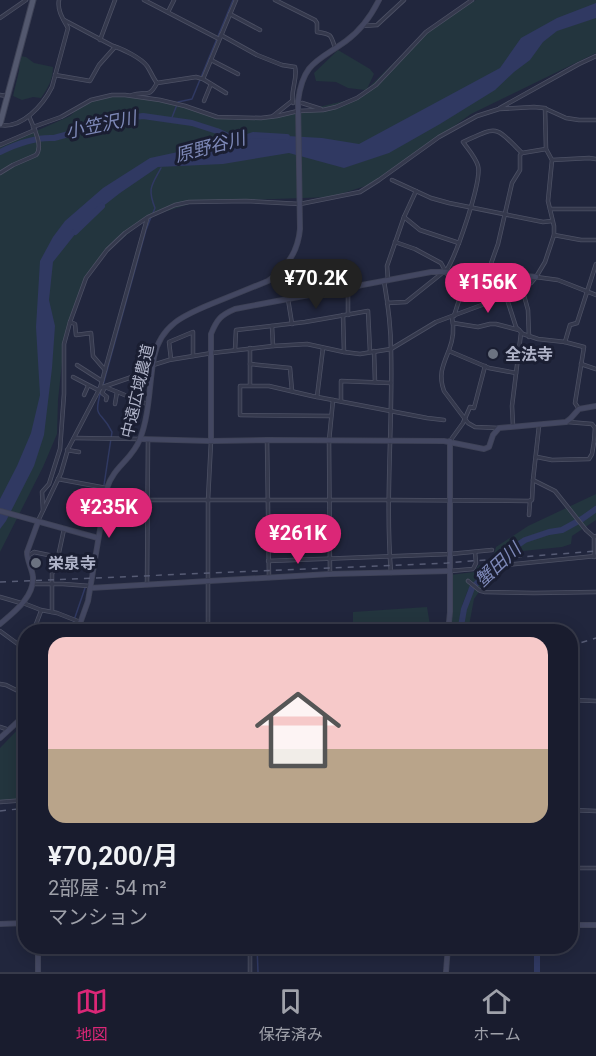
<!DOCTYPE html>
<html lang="ja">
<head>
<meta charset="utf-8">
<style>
	:root { --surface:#191c2e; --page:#222536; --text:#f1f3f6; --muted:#9fa1aa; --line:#373a4a; --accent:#db2777 }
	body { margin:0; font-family:Roboto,"Noto Sans JP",sans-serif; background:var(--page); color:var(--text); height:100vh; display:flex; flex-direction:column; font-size:22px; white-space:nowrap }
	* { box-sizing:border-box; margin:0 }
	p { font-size:20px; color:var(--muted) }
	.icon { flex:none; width:33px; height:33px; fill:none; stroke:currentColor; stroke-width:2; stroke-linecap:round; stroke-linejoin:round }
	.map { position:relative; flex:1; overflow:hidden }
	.details { position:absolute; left:18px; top:624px; width:560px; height:330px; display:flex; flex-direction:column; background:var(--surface); border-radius:24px; box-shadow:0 3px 15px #0003,0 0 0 2px var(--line) }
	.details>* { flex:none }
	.price { position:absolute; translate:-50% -51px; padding:0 14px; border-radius:21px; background:var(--accent); color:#fff; font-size:20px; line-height:39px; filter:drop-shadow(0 2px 3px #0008) }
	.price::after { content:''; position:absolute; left:50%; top:36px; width:18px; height:14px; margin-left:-9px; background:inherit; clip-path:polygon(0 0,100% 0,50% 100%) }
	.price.selected { background:#222; color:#fff }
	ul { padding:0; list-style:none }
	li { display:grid; align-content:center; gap:12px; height:318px; padding:0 30px }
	li span { display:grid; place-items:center; height:186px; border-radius:18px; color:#555 }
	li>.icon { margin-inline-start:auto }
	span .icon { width:108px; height:108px; fill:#fffc; stroke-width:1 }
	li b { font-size:26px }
	.dock { display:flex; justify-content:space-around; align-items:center; height:84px; border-top:2px solid var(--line); background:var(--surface); font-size:16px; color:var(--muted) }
	.dock a { display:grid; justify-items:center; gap:3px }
	.dock .selected { color:var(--accent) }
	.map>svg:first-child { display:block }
</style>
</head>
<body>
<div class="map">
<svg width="596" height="972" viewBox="0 0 596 972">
	<rect width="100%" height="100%" fill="#21263d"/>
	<g fill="#23353e">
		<polygon points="476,0 596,0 596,53 471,114 375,183 331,197 196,202 148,217 104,254 86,278 64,344 58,400 57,434 43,467 0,552 0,147 70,116 82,105 104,97 130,96 180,105 206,113 233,120 272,118 357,98 365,90 348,88 336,82 316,81 314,73 338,50 370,69 374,74 367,89 424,33 446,17"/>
		<path d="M 20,56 L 26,57 L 34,63 L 53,67 C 53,79 48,88 41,98 L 33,97 L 22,100 L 13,96 L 19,71 Z"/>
		<polygon points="596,494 596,520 572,536 571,544 562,547 494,554 496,547 528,526"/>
		<path d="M 505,560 L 506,564 L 481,589 L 474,599 L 468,631 L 463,632 C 467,602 468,594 490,572 C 495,567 499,562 505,560 Z"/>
		<polygon points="479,565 490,566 468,590 462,606 458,631 447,632 450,575 474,572"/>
		<polygon points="427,607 431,631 353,631 353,612"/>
		<polygon points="25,722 25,799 0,802 0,748"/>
	</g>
	<polygon fill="#303962" points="596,3 596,18 557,31 543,42 530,60 514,72 495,90 440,124 389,153 344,168 289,153 223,164 158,167 120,193 88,218 53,262 49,300 55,326 52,368 44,435 34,466 6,521 0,529 0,499 17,466 31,433 40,395 36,327 40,261 53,237 65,221 103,188 150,158 243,138 270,135 322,138 359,144 500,68 521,38 557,18"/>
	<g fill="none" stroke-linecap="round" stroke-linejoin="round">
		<g stroke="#303962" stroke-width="1.5">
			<polyline points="171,120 178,102 192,99 233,0"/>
			<path d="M 153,213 L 155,208 C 147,188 152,185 161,168"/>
			<polyline points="103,385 146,230 151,217"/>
			<path d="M 101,390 C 93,421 100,408 112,432 L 104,485"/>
			<polyline points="70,632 85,588"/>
			<polyline points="257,946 258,972"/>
		</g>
		<g stroke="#303962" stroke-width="6">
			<polyline points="238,140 253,135 287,137"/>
			<path d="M 0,152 C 16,144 36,137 54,138 L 128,118 L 143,116 L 192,123 L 217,131 L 237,140"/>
			<polyline points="75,232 102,206"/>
			<polyline points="460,632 464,609 472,588 509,551 525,540 549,532 562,530 582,519 596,509"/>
			<polyline points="537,972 537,946"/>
		</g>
		<defs>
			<g id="street">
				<polyline points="144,0 219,39"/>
				<path d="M 275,0 L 315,20 L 317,23 L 317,32 C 331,34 331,34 335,48"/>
				<polyline points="168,12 174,0"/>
				<polyline points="230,14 260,30"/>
				<polyline points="0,18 26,0"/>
				<path d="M 64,20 L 113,46 C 123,49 141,58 147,66 C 151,72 153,78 157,83 L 196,77 L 203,79 L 226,93"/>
				<polyline points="362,26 377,25 404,0"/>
				<path d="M 221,35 L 257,55 L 282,65 L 295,67 C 298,79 290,91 293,103"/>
				<polyline points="100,40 115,0"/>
				<polyline points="211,60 238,74"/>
				<polyline points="55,75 90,81 99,65 115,47"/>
				<polyline points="203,79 236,0"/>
				<polyline points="0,95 7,96"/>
				<path d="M 132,95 C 146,90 148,100 157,83"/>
				<polyline points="204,101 211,84"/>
				<polyline points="302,103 321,109"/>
				<polyline points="500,108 579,64 596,56"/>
				<polyline points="273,116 292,101"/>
				<path d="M 0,125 C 22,129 43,105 52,87 L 68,28 C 63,19 57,10 59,0"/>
				<polyline points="33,127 61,117 91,100 112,95 125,95 160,100 185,106 217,117 261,118 277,116 298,111 323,110 336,107 357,98 376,85 426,32 472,0"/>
				<polyline points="0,145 35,130"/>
				<polyline points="552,160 589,158 596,159"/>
				<path d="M 0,173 L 13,165 L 36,155 C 44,146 33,127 29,116"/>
				<polyline points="392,180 431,198 449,203 543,222 552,221"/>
				<polyline points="550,209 596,209"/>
				<polyline points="404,217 420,230 459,243"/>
				<polyline points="554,235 581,240 596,240"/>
				<polyline points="395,242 415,249 441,263 460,297 454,316"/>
				<path d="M 446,271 C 456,256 482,182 478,166 C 476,158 468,149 463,142 C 498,126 494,125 522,153"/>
				<polyline points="536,277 558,280 596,295"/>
				<path d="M 384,281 C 388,304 391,328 391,351 C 393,424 385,499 391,573"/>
				<polyline points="388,281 387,266 404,217 416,191"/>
				<polyline points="522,288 528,310 529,337"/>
				<polyline points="506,296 516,327 523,334 538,339 565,342 584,347 575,403 579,409"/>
				<polyline points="288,299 292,324"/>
				<polyline points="491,302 487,288 488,272 498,244 512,183 520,170 520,155 522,153 546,149"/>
				<polyline points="387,303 406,302 441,274 441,271"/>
				<polyline points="343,315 344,352"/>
				<polyline points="348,315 348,287"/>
				<path d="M 452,317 C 454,327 453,340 449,350 C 443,365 438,375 444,391 L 468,423 L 475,427 L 499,428"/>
				<polyline points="70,322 75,324 76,335 91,333 93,356 105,370"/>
				<polyline points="453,323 478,327 490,324 496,324 519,330"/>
				<polyline points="272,326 273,346"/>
				<polyline points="565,342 570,325 577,323 596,264"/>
				<polyline points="250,348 250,385"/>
				<polyline points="235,350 236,330 305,322 368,311 370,352"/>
				<polyline points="374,351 375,382"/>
				<polyline points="449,351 489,368 516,373"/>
				<polyline points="171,359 169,342 193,332 193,356"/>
				<polyline points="250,364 290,368 292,391"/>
				<polyline points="581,364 596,369"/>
				<polyline points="77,365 102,381"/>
				<polyline points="73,377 98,390"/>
				<polyline points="105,387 147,404"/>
				<polyline points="105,387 102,393 107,397 106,400"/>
				<polyline points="100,388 129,378 153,365 169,360 212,353 273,346 307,344 344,352 360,354 391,349 436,322 506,296 531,283 536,277 545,262 554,235 554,226 548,201 552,160 546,149 545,108"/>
				<polyline points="84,395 88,386"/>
				<polyline points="317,397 323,348"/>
				<polyline points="341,401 341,381 391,383"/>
				<polyline points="115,404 117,392"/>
				<polyline points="331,416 240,415 240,386 269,386 312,396 427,418 444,420"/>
				<polyline points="568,422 592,424 595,428 594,442"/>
				<polyline points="513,426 512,406 521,333"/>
				<polyline points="539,426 533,480 555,491 586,530 594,537 596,536"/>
				<polyline points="74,438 140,439"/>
				<polyline points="267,440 269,578"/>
				<polyline points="450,441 463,423 470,407 474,408 485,366"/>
				<polyline points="67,450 79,452"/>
				<polyline points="537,457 552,460 589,459 592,454 594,442"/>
				<polyline points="58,479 106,488"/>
				<polyline points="147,500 389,500 529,501 532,500 533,480"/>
				<polyline points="43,510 42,492 49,484 60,449 64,394 64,344 70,322 86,278 107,250 125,233 148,217 175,205 189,202 246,201 300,204 360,192 379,180 439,137 477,116 499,109 534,107 544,108 566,118 579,120 596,120"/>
				<polyline points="529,515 530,501"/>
				<polyline points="38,521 61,473 68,449 100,388 147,219"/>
				<polyline points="594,537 594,557"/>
				<polyline points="28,556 34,552 58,557"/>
				<polyline points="268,561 450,554 492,550"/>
				<polyline points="450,571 473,569 476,563 475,552"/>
				<polyline points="330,574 329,441 333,400"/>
				<polyline points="468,581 479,590 485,592 534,593 596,592"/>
				<polyline points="32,584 63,584 90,586"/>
				<polyline points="147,585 148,440"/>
				<polyline points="481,591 506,565 596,556"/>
				<polyline points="0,597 21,603"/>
				<polyline points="23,603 41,610 57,613 80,622"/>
				<polyline points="52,612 52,574 58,557 64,529"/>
				<polyline points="0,631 26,650"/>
				<polyline points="33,632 41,611"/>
				<polyline points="208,632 208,500 211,441"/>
				<polyline points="0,684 6,685 26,695"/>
				<polyline points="570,700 596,701"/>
				<polyline points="0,727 9,730"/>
				<polyline points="0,802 26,800"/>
				<polyline points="570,810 596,811"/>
				<polyline points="570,868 596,868"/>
				<polyline points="250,946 250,972"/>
			</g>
			<g id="secondary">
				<polyline points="140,439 211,441 267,440 444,441 484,449 489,447 493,435 499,428 566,422 570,419 579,409 596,406"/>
				<path d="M 211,441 L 211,334 C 217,319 221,315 235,309 L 431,272 L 485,272 L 536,277"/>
				<polyline points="0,511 98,538"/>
				<polyline points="90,588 330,574 450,571"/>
				<path d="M 0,624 C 14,612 34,597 33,577 C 32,568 27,561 27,552 L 38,522"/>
				<path d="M 77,632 L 88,601 L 107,488 C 114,466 132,460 140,439 C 150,413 149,384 154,357 C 161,323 187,314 216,302 C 233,295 251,288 268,281 C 286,269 298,252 300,229 L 298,101 C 303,62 318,61 346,41 C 360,31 371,16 379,0"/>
				<polyline points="448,632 450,612 450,441"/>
				<polyline points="0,738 26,714"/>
				<polyline points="0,924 26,923"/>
				<polyline points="570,925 596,925"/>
				<polyline points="38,946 38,972"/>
				<polyline points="446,972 448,946"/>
			</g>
			<polyline id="primary" points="0,124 33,0"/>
		</defs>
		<use href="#street" stroke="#4d5165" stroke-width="4.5"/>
		<use href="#secondary" stroke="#3e4256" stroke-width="6"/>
		<use href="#primary" stroke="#3e4256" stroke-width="7"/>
		<use href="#street" stroke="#35394d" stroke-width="3"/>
		<use href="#secondary" stroke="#434761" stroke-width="4.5"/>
		<use href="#primary" stroke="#53586e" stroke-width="5"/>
		<g stroke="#575c75" stroke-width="1.5" stroke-dasharray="6 6" stroke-linecap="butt">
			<polyline points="0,582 447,563 596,551"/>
			<polyline points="570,646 596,638"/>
			<polyline points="0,811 26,808"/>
		</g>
	</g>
	<g fill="#6b7280" stroke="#1a1e32" stroke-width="2">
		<circle cx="493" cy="354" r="6"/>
		<circle cx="36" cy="563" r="6"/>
	</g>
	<g text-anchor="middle" stroke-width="6" stroke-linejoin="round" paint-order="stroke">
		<g font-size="16" font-weight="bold" fill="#b0b4c9" stroke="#1a1e32" text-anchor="start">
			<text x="505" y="360">全法寺</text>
			<text x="48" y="569">栄泉寺</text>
		</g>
		<g font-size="16" fill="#b0b4c9" stroke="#1a1e32">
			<text transform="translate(137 391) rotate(-77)" y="6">中遠広域農道</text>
		</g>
		<g font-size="18" font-style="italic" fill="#7e89b8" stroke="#1a1e32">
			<text transform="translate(101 125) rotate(-12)" y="6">小笠沢川</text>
			<text transform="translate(210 147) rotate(-15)" y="6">原野谷川</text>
			<text transform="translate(498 565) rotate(-43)" y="6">蟹田川</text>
		</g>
	</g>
</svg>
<b class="price selected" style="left:316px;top:310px">¥70.2K</b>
<b class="price" style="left:488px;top:314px">¥156K</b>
<b class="price" style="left:109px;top:539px">¥235K</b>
<b class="price" style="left:298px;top:565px">¥261K</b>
<section class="details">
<ul>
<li><span style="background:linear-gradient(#f6c9c9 60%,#b9a48a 0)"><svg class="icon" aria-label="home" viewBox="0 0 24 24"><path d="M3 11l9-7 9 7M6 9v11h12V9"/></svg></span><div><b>¥70,200/月</b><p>2部屋 · 54 m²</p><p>マンション</p></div></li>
</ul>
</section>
</div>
<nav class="dock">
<a class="selected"><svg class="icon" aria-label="map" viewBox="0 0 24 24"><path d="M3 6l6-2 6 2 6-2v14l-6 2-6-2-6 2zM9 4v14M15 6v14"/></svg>地図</a>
<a><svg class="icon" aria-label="saved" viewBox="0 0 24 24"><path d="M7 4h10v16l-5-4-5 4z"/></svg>保存済み</a>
<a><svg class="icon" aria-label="home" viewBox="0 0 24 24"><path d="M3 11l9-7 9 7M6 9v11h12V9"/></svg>ホーム</a>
</nav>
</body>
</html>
